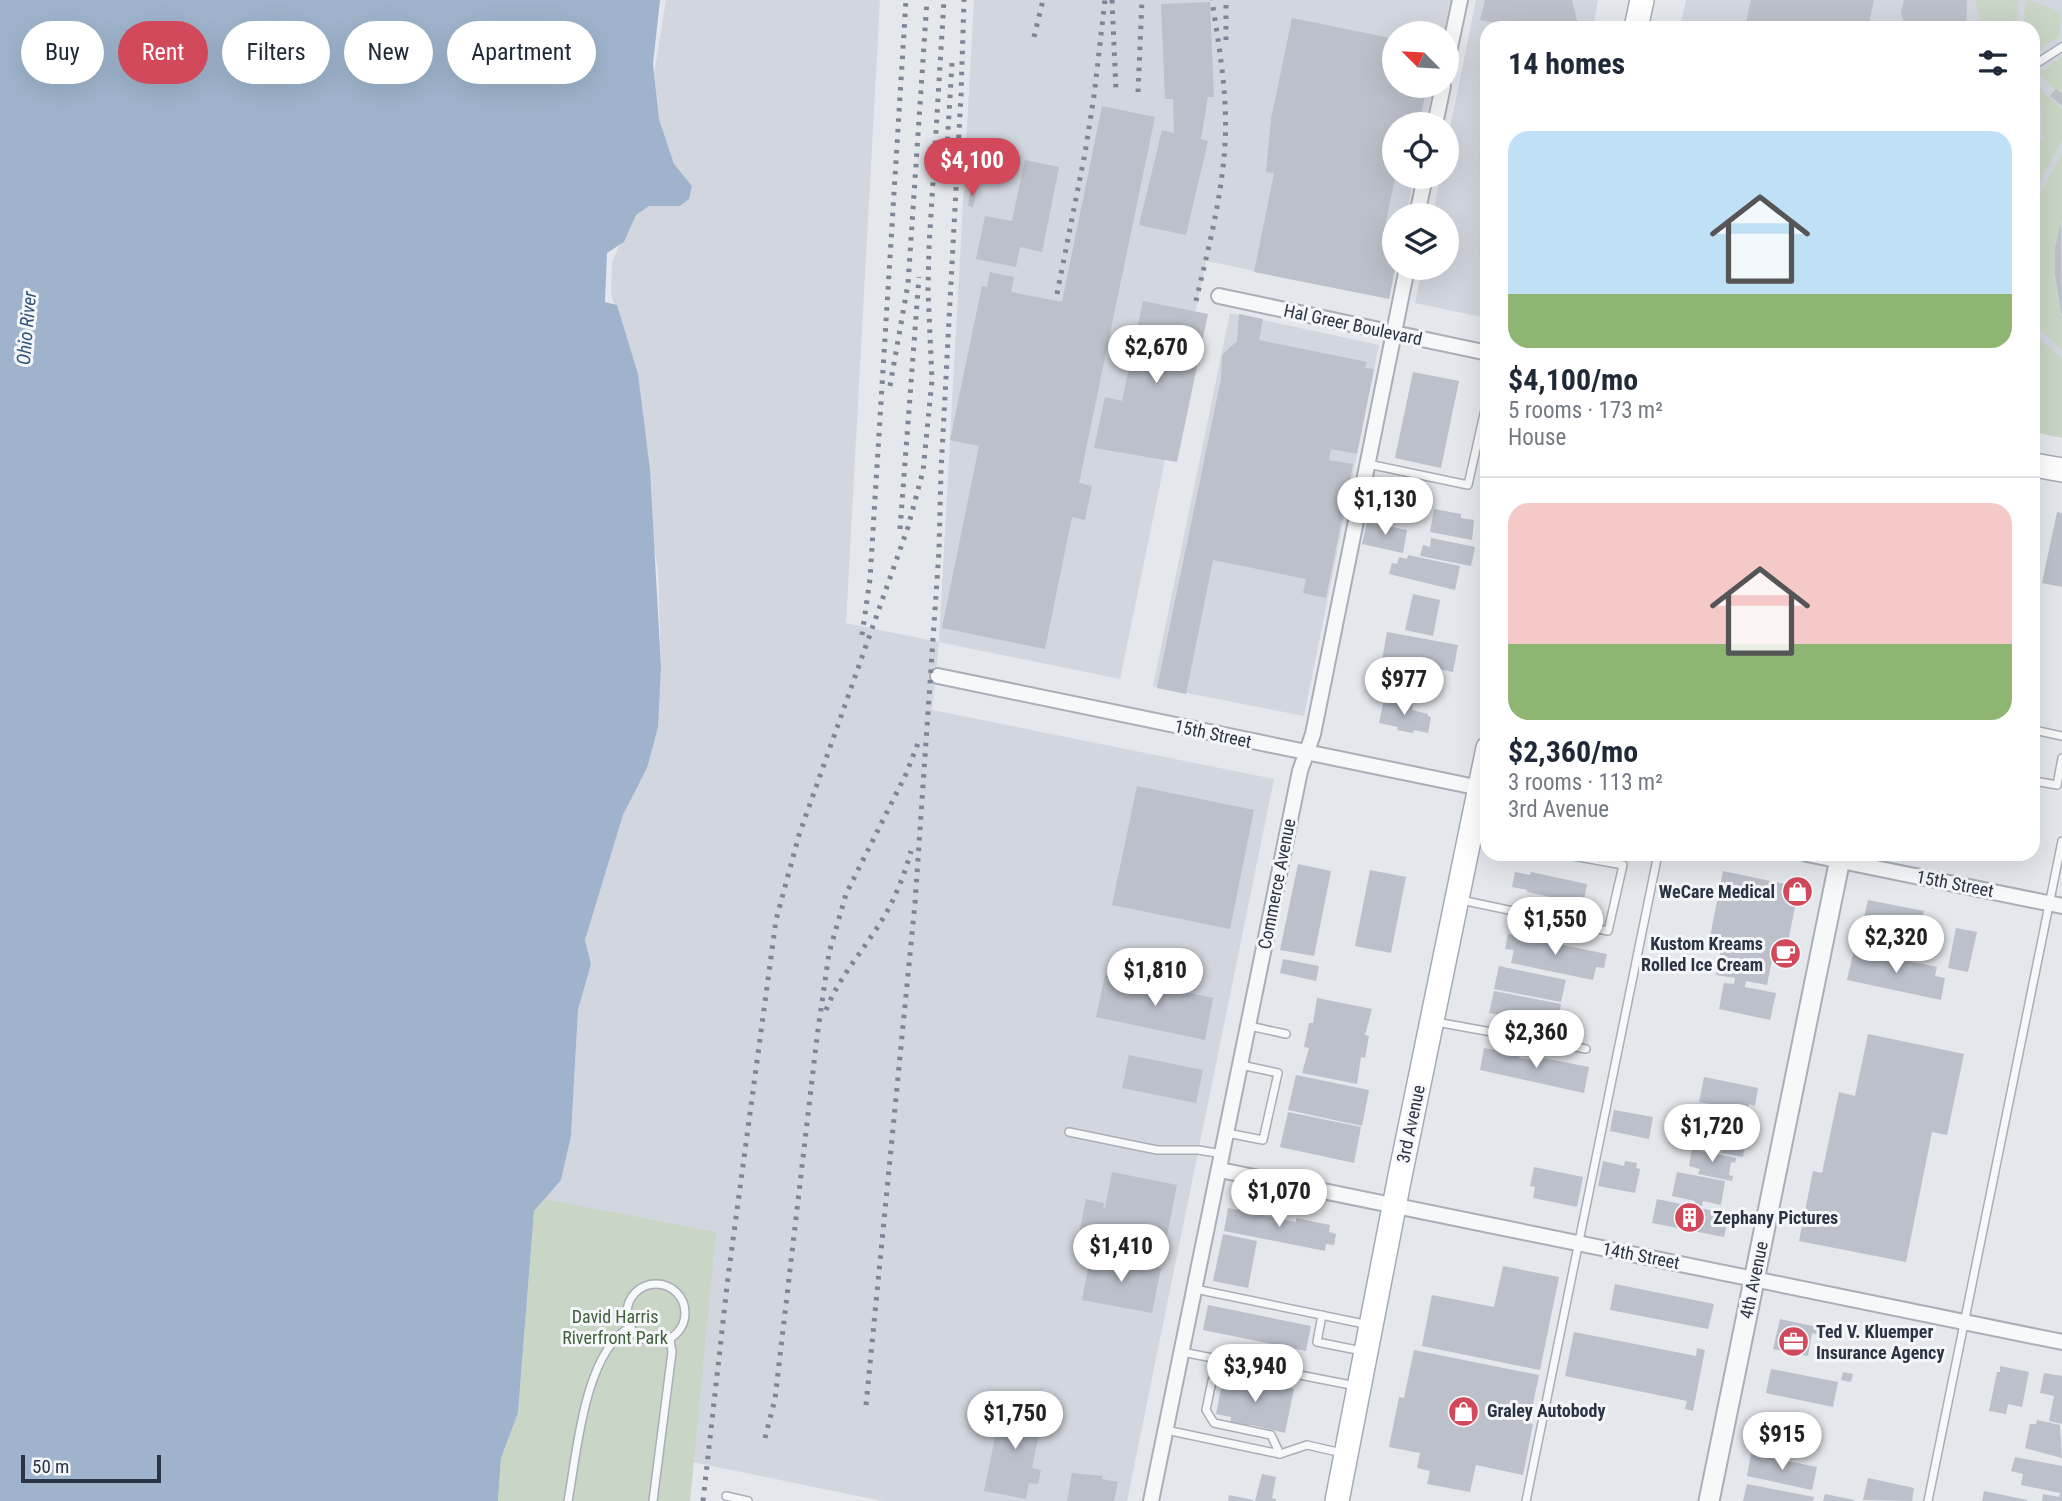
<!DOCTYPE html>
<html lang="en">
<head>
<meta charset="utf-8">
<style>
	:root { --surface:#fff; --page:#f6f6f7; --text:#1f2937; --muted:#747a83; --line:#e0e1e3; --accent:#d1495b }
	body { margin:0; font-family:"Roboto Condensed",sans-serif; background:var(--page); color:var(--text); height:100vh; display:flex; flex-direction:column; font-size:26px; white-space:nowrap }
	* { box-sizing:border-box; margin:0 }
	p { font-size:23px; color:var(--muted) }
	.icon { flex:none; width:38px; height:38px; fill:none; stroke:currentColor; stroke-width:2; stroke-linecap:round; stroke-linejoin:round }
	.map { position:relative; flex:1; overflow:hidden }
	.panel { position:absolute; left:1480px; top:21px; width:560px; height:840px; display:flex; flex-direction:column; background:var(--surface); border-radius:21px; box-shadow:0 7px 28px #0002 }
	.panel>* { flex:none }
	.guide { position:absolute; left:21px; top:21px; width:665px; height:63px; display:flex; gap:14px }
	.needle { width:46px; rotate:294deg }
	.fabs { position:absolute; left:1382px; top:21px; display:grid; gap:14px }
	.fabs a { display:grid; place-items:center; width:77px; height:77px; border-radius:50%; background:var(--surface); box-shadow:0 7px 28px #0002; font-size:35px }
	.scale { position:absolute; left:21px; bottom:18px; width:140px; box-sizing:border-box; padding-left:7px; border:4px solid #2b3445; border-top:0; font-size:19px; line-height:24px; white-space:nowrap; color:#2b3445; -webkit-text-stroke:5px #f4f6f9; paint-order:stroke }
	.price { position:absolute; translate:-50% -60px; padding:0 16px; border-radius:24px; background:#fff; color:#222; font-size:23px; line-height:46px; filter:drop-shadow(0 2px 4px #0008) }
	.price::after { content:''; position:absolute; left:50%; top:42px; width:21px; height:16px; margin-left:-10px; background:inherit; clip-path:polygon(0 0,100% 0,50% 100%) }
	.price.current { background:var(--accent); color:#fff }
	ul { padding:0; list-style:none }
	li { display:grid; align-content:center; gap:14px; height:371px; padding:0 28px }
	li+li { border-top:2px solid var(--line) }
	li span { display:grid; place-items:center; height:217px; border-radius:21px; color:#555 }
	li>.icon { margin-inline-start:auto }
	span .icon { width:126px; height:126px; fill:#fffc; stroke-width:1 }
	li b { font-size:30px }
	h2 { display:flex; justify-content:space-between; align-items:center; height:84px; padding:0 28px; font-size:30px }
	.tag { padding:0 24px; border-radius:32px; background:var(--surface); box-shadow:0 7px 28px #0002; font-size:24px; line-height:63px }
	.tag.current { background:var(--accent); color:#fff }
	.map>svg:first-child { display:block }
</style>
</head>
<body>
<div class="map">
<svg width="2062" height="1501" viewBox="0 0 2062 1501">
	<rect width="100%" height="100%" fill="#e4e7ec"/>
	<g fill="#d2d6de">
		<polygon points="666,0 880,0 846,623 939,642 974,0 1450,0 1444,33 1395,33 1395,86 1433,86 1425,124 1395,124 1395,177 1414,177 1406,215 1395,215 1396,268 1389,298 1206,261 1120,679 939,642 932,710 1274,779 1127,1501 882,1501 692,1462 544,1199 561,1179 571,1136 578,1010 591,964 585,940 623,815 647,768 661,667 658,572 617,306 614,304 611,294 612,262 619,246 624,242 636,215 649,206 680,206 689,198 692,186 673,164 659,119 654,74"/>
		<polygon points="1476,0 1598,0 1593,28 1488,28 1487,318 1415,303 1422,268 1447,268 1447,215 1433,215 1440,177 1447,177 1447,143"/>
		<polygon points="1686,0 2062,0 2062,435 2034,429 2034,28 1680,28"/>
		<polygon points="1230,313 1379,345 1304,716 1153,686"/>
	</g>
	<g fill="#c9d6c5">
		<polygon points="1975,0 2018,0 2017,28 1982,28"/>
		<polygon points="2029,0 2058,11 2061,15 2059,37 2034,53 2034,28 2024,28 2025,4"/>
		<polygon points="2062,57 2062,97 2039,73"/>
		<polygon points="2034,79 2042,91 2062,109 2062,141 2034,192 2034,140 2043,140 2040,96 2034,96"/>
		<polygon points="2062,153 2062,220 2055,249 2057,296 2062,319 2062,350 2034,324 2034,219 2039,197"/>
		<polygon points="2034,334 2062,358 2062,438 2034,432"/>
		<polygon points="544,1199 716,1232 690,1501 498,1501 501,1458 518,1413 534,1211"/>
	</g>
	<polygon fill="#9fb4cc" points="0,0 660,0 653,64 659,119 674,164 692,186 689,199 680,206 649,206 636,215 624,242 607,253 605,302 617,305 638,374 650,470 661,667 658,727 647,768 623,815 585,940 591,964 578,1010 571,1136 561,1180 534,1211 518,1413 501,1458 498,1501 0,1501"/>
	<g fill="#bbc0ca">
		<polygon points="1485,0 1572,0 1579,28 1501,28 1502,24 1480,20"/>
		<polygon points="1751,0 1874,0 1868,28 1745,28"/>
		<polygon points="1904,0 1967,0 1966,28 1906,28 1901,12"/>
		<polygon points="1210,2 1214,97 1208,97 1201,139 1208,141 1186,235 1139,225 1162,130 1174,133 1173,99 1165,99 1161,4"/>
		<polygon points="1292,18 1395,39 1395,86 1427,86 1419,124 1395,124 1395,178 1381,245 1395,248 1395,268 1389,299 1254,272 1274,173 1266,172 1271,119"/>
		<polygon points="2056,89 2062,94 2062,106 2050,96"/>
		<polygon points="1102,106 1155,117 1079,483 1092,486 1085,520 1072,517 1045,649 942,628 979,446 950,440 982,286 987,287 990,272 1014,277 1011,292 1062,302"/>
		<polygon points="1025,160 1059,167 1042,252 1020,247 1016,267 976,259 985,216 1012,221"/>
		<polygon points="971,189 977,190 973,207 968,206"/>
		<polygon points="2061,223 2062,314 2061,314 2055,273 2055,248"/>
		<polygon points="1143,301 1208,314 1177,462 1094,448 1105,397 1122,401"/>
		<polygon points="1239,314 1263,319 1259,340 1367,362 1365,368 1374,369 1357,454 1331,449 1329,460 1353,464 1326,598 1303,593 1306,579 1213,560 1186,694 1157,688 1221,379 1222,355 1237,341"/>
		<polygon points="1413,372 1459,381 1441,468 1395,458"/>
		<polygon points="1434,509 1461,514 1461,518 1474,520 1472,540 1430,532"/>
		<polygon points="2057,512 2062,513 2062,587 2042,583"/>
		<polygon points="1367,522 1407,530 1403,553 1362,544"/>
		<polygon points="1431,538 1475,547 1471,566 1420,556 1423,545 1430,547"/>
		<polygon points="1408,555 1460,566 1455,590 1389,574 1392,563 1397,564 1399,557 1407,559"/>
		<polygon points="1413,594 1440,600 1433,636 1405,630"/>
		<polygon points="1387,632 1458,645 1453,672 1434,668 1433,671 1382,659"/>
		<polygon points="1384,700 1413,704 1412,710 1428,714 1428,716 1431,717 1428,733 1414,730 1413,733 1397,730 1398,727 1379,723"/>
		<polygon points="1137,786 1254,810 1230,929 1112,905"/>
		<polygon points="1298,864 1331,871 1314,956 1280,950"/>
		<polygon points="1370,870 1406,877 1391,953 1355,946"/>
		<polygon points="1723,871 1799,887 1784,962 1772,960 1767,985 1746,981 1745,987 1776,993 1770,1020 1719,1009 1724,983 1734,984 1735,978 1716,975 1721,949 1708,947"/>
		<polygon points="1515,872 1530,875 1531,872 1587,884 1583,904 1527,892 1527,890 1512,887"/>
		<polygon points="1868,900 1924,911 1917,942 1861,931"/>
		<polygon points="1956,928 1977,932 1968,972 1948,968"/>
		<polygon points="1508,934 1607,954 1604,968 1596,967 1593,980 1511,963 1514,950 1505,949"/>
		<polygon points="1854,950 1937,967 1935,976 1945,978 1941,1000 1847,980"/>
		<polygon points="1283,959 1319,966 1316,981 1280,973"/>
		<polygon points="1499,966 1566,980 1561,1002 1494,989"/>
		<polygon points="1105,975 1213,998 1205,1040 1096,1017"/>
		<polygon points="1494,991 1561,1004 1559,1015 1568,1017 1566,1027 1489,1013"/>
		<polygon points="1317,998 1372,1009 1365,1035 1369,1036 1365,1058 1361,1057 1357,1084 1302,1073 1309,1048 1304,1047 1309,1023 1313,1023"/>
		<polygon points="1868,1034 1964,1054 1947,1135 1932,1132 1906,1262 1799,1241 1813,1171 1822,1173 1839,1092 1855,1096"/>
		<polygon points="1484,1048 1520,1055 1519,1058 1525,1059 1542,1061 1543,1058 1589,1067 1584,1093 1480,1070"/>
		<polygon points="1129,1055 1203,1070 1196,1103 1122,1088"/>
		<polygon points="1296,1075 1369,1090 1362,1126 1288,1110"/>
		<polygon points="1704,1077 1758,1088 1755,1106 1749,1104 1747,1111 1699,1102"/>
		<polygon points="1614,1110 1653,1117 1649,1139 1610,1131"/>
		<polygon points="1288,1112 1361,1127 1354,1163 1280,1147"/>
		<polygon points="1686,1127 1746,1138 1743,1157 1722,1153 1723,1148 1713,1146 1712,1151 1691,1147 1693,1139 1684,1137"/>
		<polygon points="1692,1149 1736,1158 1735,1163 1731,1162 1729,1175 1733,1176 1732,1181 1698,1174 1700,1169 1689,1166"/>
		<polygon points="1603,1161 1624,1166 1625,1161 1637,1163 1636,1168 1640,1169 1635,1193 1598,1186"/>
		<polygon points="1534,1167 1583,1177 1577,1207 1533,1198 1535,1187 1530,1186"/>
		<polygon points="1112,1172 1177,1185 1163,1256 1078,1239 1086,1199 1104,1203 1103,1207 1105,1208"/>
		<polygon points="1677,1172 1725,1181 1721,1205 1703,1201 1702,1206 1694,1204 1695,1201 1672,1196"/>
		<polygon points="1657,1199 1729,1214 1724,1237 1652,1223"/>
		<polygon points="1238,1206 1253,1209 1253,1213 1296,1222 1296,1218 1330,1225 1329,1232 1336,1234 1334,1245 1326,1244 1325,1251 1224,1231 1228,1208 1238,1210"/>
		<polygon points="1223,1234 1257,1241 1248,1288 1213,1281"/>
		<polygon points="1091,1254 1161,1268 1152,1313 1082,1300"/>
		<polygon points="1503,1266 1559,1277 1540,1370 1422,1346 1432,1295 1494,1307"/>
		<polygon points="1615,1284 1714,1304 1708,1329 1610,1310"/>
		<polygon points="1208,1305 1311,1326 1306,1351 1203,1330"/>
		<polygon points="1780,1319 1822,1328 1820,1335 1812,1333 1808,1356 1773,1349"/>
		<polygon points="1574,1332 1696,1356 1697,1348 1705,1350 1693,1411 1685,1409 1687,1401 1565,1376"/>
		<polygon points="1414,1350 1539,1375 1529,1423 1533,1424 1523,1475 1476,1465 1470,1492 1427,1484 1430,1471 1417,1468 1420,1453 1389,1447 1399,1397 1404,1398"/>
		<polygon points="2000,1366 2029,1372 2022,1407 2008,1404 2006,1414 1989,1411 1997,1372 2000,1372"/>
		<polygon points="1771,1369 1838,1382 1833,1407 1766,1393"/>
		<polygon points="1843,1372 1853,1374 1851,1382 1841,1380"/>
		<polygon points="2044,1373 2062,1376 2062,1424 2049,1421 2054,1396 2040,1393"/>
		<polygon points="1223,1378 1294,1389 1285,1433 1252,1425 1249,1425 1248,1427 1230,1423 1231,1417 1216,1414"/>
		<polygon points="1026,1400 1035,1402 1033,1409 1044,1411 1032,1468 1041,1470 1038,1484 1029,1483 1026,1499 984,1491 1002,1403 1025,1407"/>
		<polygon points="2037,1420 2060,1425 2062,1458 2025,1448 2030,1424 2036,1424"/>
		<polygon points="1751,1454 1817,1467 1812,1490 1747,1476"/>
		<polygon points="2015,1457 2062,1466 2062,1501 2042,1501 2043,1494 2059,1497 2060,1493 2021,1485 2023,1474 2011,1471"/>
		<polygon points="1072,1473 1103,1476 1102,1479 1118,1482 1114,1501 1067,1501"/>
		<polygon points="1262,1474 1276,1477 1272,1498 1276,1499 1276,1501 1255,1501"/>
		<polygon points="1868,1478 1914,1488 1912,1501 1863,1500"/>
		<polygon points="1747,1484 1814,1497 1813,1501 1743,1501"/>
		<polygon points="1984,1491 2027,1500 2027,1501 1982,1501"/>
		<polygon points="1825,1494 1854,1500 1854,1501 1823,1501"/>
		<polygon points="1229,1495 1253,1500 1253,1501 1228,1501"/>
	</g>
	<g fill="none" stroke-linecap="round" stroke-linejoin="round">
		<defs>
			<g id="service">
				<polyline points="2034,65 2062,47"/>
				<polyline points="1368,464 1468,485 1488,396"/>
				<polyline points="2034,730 2062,736"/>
				<polyline points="2034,781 2057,785 2062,758"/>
				<polyline points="1461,900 1608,931 1623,865 1562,854"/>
				<polyline points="1436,1022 1586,1049"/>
				<polyline points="1249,1026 1286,1034"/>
				<polyline points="1069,1132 1157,1150 1198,1150 1223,1154"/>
				<polyline points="1227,1133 1263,1140 1278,1073 1241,1065"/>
				<circle cx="656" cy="1313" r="29"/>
				<polyline points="1195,1289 1369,1325"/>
				<polyline points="1322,1315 1317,1342 1362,1351"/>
				<polyline points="1182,1352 1356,1386"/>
				<polyline points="1225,1360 1212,1381 1206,1410 1214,1423 1271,1435 1280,1454"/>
				<polyline points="1166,1430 1280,1454 1307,1445 1342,1453"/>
				<polyline points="726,1496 748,1501"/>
				<path d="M 568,1501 C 577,1453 584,1353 630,1327"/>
				<polyline points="653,1501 672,1352 670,1340"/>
				<polyline points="1526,1501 1658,854"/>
				<polyline points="1928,1501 2062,841"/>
			</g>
			<g id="minor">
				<polyline points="1447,62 1460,0"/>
				<polyline points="1435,124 1443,86"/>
				<polyline points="1417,215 1425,177"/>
				<polyline points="1219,296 1488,353"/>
				<polyline points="938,676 1485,789"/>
				<polyline points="1807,854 2062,906"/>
				<polyline points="1220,1170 2062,1342"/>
				<polyline points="1151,1501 1300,771 1313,734 1407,268"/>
			</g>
			<polyline id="tertiary" points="1709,1501 1841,854"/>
			<g id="primary">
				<polyline points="1636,28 1642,0"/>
				<polyline points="2034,465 2062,470"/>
				<polyline points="1337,1501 1400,1176 1488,748"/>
			</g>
		</defs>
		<use href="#service" stroke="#a9aeb7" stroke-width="10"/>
		<use href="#minor" stroke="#a9aeb7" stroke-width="18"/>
		<use href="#tertiary" stroke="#a9aeb7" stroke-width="23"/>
		<use href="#primary" stroke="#a3abb8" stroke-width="26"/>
		<use href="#service" stroke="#f7f8fa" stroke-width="7"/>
		<use href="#minor" stroke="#f7f8fa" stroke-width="14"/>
		<use href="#tertiary" stroke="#f7f8fa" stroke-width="19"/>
		<use href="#primary" stroke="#fff" stroke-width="23"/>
		<g stroke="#7d8696" stroke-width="5" stroke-dasharray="3.5 7" stroke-linecap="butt">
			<polyline points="1112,0 1116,90"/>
			<polyline points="1034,37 1043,0"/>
			<polyline points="1226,40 1226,0"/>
			<polyline points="1138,92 1142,0"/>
			<polyline points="945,182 952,63"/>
			<polyline points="1057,294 1085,153 1094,96 1105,0"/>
			<path d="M 1196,301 C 1208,250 1222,197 1225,144 C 1228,96 1219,47 1212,0"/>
			<polyline points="890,386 908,284 927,0"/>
			<polyline points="900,529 919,277"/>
			<polyline points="862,635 870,579 906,0"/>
			<path d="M 826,1010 C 838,980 857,958 875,931 C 892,906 903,880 911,851"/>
			<polyline points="866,1405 915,903 939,551 941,471 961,95 964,0"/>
			<polyline points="765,1438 775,1399 817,1037 829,953 846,894 906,774 920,738"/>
			<polyline points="703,1501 728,1277 776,920 799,835 908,527 923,471 932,380 928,291 929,247 944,0"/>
		</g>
	</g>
	<defs>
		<symbol id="shop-disc" viewBox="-11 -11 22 22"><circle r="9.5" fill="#d1495b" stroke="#f4f6f9"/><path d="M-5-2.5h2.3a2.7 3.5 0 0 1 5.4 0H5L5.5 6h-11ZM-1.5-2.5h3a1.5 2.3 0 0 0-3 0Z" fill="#fff"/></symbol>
		<symbol id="cafe-disc" viewBox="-11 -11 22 22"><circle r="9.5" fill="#d1495b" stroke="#f4f6f9"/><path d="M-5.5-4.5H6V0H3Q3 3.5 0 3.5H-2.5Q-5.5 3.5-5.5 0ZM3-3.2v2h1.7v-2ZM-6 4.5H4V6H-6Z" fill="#fff"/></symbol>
		<symbol id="building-disc" viewBox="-11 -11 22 22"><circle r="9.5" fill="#d1495b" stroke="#f4f6f9"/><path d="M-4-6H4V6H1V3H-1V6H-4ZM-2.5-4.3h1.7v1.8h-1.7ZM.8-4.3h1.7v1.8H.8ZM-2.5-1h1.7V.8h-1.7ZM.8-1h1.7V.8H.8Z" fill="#fff"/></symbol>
		<symbol id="office-disc" viewBox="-11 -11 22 22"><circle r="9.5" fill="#d1495b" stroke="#f4f6f9"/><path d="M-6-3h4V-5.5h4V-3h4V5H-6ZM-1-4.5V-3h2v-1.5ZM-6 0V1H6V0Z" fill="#fff"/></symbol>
	</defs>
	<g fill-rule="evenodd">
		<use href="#shop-disc" x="1780" y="874" width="35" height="35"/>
		<use href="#cafe-disc" x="1768" y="936" width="35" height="35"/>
		<use href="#building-disc" x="1672" y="1200" width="35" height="35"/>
		<use href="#office-disc" x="1776" y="1324" width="35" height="35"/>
		<use href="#shop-disc" x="1446" y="1394" width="35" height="35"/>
	</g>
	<g text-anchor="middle" stroke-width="6" stroke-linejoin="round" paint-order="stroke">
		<g font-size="18" fill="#2b3445" stroke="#f4f6f9">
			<text transform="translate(1353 325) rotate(12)" y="6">Hal Greer Boulevard</text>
			<text transform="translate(1213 734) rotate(12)" y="6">15th Street</text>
			<text transform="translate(1277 884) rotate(-79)" y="6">Commerce Avenue</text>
			<text transform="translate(1955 884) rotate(11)" y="6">15th Street</text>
			<text transform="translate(1411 1124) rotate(-78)" y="6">3rd Avenue</text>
			<text transform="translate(1641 1256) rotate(11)" y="6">14th Street</text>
			<text transform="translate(1754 1280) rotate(-78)" y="6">4th Avenue</text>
		</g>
		<g font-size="18" font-weight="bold" fill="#2b3445" stroke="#f4f6f9" text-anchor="start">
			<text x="1775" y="898" text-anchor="end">WeCare Medical</text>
			<text x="1763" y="950" text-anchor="end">Kustom Kreams<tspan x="1763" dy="21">Rolled Ice Cream</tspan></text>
			<text x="1713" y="1224">Zephany Pictures</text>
			<text x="1816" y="1338">Ted V. Kluemper<tspan x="1816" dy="21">Insurance Agency</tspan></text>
			<text x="1487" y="1417">Graley Autobody</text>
		</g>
		<g font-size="18" fill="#3f6138" stroke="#f4f6f9">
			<text x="615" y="1323">David Harris<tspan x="615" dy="21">Riverfront Park</tspan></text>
		</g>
		<g font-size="19" font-style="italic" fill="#34527a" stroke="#f4f6f9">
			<text transform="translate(26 328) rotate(-85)" y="7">Ohio River</text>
		</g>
	</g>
</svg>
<div class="fabs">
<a><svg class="needle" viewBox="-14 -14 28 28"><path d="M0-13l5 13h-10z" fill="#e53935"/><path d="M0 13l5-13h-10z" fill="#747a83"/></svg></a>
<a><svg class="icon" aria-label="locate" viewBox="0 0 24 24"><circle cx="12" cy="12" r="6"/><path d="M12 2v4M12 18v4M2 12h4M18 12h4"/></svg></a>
<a><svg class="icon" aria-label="layers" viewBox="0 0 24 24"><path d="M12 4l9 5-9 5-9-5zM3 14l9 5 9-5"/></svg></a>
</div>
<div class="scale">50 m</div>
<b class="price current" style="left:972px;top:198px">$4,100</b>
<b class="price" style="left:1156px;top:385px">$2,670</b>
<b class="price" style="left:1385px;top:537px">$1,130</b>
<b class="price" style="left:1404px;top:717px">$977</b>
<b class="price" style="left:1555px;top:957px">$1,550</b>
<b class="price" style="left:1896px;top:975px">$2,320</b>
<b class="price" style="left:1155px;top:1008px">$1,810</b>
<b class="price" style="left:1536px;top:1070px">$2,360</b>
<b class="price" style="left:1712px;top:1164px">$1,720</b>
<b class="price" style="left:1279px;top:1229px">$1,070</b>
<b class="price" style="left:1121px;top:1284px">$1,410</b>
<b class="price" style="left:1255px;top:1404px">$3,940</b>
<b class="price" style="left:1015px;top:1451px">$1,750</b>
<b class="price" style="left:1782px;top:1472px">$915</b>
<div class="guide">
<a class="tag">Buy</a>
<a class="tag current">Rent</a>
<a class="tag">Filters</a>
<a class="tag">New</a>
<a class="tag">Apartment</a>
</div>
<section class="panel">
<h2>14 homes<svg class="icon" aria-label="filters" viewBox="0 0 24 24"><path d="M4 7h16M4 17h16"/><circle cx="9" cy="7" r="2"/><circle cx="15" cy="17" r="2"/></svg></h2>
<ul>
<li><span style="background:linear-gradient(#bfe0f5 75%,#8fb573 0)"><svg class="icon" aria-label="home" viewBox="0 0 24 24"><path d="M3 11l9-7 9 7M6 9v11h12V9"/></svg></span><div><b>$4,100/mo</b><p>5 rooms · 173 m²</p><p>House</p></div></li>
<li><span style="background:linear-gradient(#f6c9c9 65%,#8fb573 0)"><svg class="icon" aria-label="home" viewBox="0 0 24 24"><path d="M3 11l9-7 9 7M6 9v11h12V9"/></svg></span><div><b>$2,360/mo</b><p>3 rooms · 113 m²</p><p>3rd Avenue</p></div></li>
</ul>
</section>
</div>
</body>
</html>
